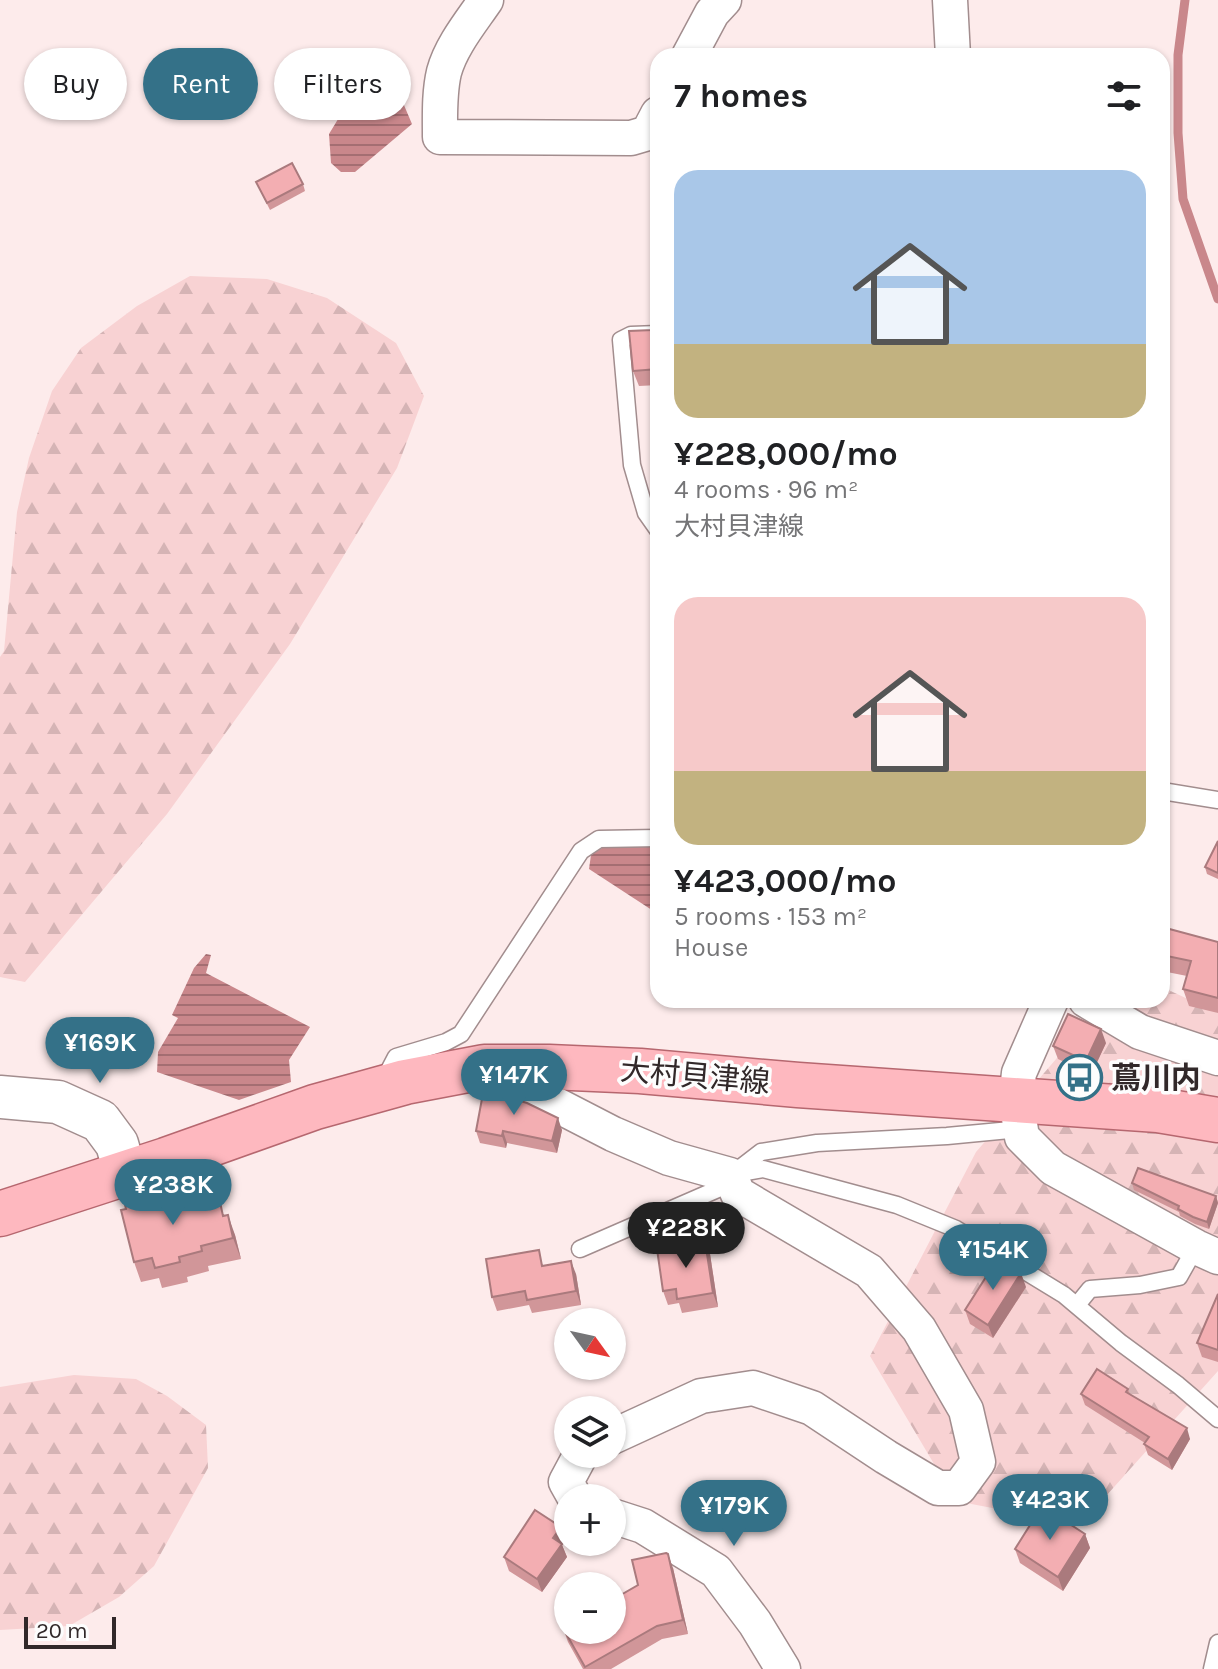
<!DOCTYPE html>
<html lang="en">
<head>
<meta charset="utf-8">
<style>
	:root { --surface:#fff; --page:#f2f2f2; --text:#202124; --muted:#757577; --accent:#347188 }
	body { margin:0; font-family:Karla,"Noto Sans JP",sans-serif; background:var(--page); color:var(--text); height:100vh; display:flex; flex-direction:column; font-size:30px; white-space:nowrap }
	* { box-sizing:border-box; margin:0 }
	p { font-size:26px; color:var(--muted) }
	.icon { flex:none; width:44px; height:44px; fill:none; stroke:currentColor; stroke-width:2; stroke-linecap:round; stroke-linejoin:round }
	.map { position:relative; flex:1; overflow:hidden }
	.panel { position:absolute; left:650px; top:48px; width:520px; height:960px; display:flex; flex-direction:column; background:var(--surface); border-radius:24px; box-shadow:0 2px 6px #0004 }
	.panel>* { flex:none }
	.hud { position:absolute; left:24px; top:48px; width:506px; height:72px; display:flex; gap:16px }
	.needle { width:52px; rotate:123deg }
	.tools { position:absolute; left:554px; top:1308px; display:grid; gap:16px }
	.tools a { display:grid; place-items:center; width:72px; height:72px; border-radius:50%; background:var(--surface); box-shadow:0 2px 6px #0004; font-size:40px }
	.scale { position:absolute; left:24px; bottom:20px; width:92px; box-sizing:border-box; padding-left:8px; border:4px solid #312829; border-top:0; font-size:22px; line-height:28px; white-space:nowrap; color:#312829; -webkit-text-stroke:6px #fdfdfd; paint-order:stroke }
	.price { position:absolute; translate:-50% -68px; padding:0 18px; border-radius:28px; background:var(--accent); color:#fff; font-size:26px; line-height:52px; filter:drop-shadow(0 2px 4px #0008) }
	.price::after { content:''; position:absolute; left:50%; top:48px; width:24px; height:18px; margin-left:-12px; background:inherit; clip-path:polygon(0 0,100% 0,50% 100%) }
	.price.current { background:#222; color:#fff }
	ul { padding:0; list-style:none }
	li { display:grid; align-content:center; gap:16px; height:424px; padding:0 24px }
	li span { display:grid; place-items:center; height:248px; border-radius:24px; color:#555 }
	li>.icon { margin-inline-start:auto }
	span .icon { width:144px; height:144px; fill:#fffc; stroke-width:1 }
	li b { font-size:34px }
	h2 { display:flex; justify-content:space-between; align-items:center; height:96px; padding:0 24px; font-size:34px }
	.chip { padding:0 28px; border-radius:36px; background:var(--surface); box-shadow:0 2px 6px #0004; font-size:28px; line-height:72px }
	.chip.current { background:var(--accent); color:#fff }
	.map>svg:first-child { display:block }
</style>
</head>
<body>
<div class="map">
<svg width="1218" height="1669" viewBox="0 0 1218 1669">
	<defs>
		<pattern id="forest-firs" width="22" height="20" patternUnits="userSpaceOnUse" patternTransform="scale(2)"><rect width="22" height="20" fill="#f8d2d3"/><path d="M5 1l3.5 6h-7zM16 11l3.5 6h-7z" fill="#d5b4b5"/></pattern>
		<pattern id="water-rules" width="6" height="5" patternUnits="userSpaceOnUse" patternTransform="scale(2)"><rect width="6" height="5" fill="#c9878b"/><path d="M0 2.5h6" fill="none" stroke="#a46e72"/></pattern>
	</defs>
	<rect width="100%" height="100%" fill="#fdebeb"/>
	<g fill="url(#forest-firs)">
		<polygon points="190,276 267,279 327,298 396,343 424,396 397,468 290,644 167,814 25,982 0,977 0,657 4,651 17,512 29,458 52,391 81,348 137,306"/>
		<polygon points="1162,987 1218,1013 1218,1371 1080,1525 956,1501 870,1356 976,1152 1107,1000 1162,1000"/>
		<polygon points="74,1375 136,1379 167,1396 206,1425 208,1468 154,1566 119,1597 69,1626 0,1630 0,1387"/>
	</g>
	<g fill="url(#water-rules)">
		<polygon points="383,53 392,55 398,91 412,124 355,172 341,172 331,163 329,134 375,58"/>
		<polygon points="658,846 658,914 589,869 591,855 602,848"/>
		<polygon points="206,954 211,955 206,973 310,1027 289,1060 291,1082 239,1100 157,1072 158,1052 178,1018 172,1015 194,968"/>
	</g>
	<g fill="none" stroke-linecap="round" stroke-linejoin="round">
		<polyline stroke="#c9878b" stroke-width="9" points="1185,0 1178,55 1178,133 1183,199 1218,299"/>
		<defs>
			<g id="service">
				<polyline points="658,334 631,335 621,340 632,465 646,513 658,530"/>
				<polyline points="1162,791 1218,800"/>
				<polyline points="384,1080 396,1057 446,1042 461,1034 581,851 599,839 658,838"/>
				<polyline points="735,1172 761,1152 817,1143 947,1136 1021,1129"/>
				<polyline points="730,1175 763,1169 897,1205 956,1229 1064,1295 1121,1343 1178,1385 1218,1419"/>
				<polyline points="580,1249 734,1182"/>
				<polyline points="1077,1305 1090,1289 1140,1285 1179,1277 1196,1247"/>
				<polyline points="1212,1669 1218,1643"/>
			</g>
			<g id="minor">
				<path d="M 486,0 C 471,22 451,46 444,72 C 439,93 440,116 440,137 L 631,138 L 648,133 L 658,114"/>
				<polyline points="950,0 953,56"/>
				<polyline points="689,56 712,13 724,0"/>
				<polyline points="1051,1000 1019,1073 1016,1099 1022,1137 1053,1168 1196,1247 1218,1257"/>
				<polyline points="1086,1000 1140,1032 1218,1058"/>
				<polyline points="485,1068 613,1134 669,1158 730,1175 738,1194 869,1271 919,1329 966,1410 978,1462 959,1488 938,1488 886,1457 812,1408 753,1388 701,1396 612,1437"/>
				<polyline points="575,1498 566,1482 581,1454"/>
				<polyline points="612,1516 643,1526 716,1571 755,1623 783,1669"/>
			</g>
			<polyline id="tertiary" points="0,1097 58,1102 100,1121 117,1144 125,1172"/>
			<polyline id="primary" points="0,1214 166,1160 315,1107 405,1082 484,1067 549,1067 640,1071 798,1085 1158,1110 1218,1120"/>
		</defs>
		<use href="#service" stroke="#a28d8e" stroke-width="19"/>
		<use href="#minor" stroke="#a28d8e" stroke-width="37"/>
		<use href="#tertiary" stroke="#a28d8e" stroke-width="45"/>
		<use href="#primary" stroke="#b6676f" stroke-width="47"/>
		<use href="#service" stroke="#fff" stroke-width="16"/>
		<use href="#minor" stroke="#fff" stroke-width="34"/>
		<use href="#tertiary" stroke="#fff" stroke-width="42"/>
		<use href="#primary" stroke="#feb8bf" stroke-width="44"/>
	</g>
	<g fill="#d19699">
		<polygon points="256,182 303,184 305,191 270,210"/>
		<polygon points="658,328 658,385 639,386 633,371 653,330"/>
		<polygon points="1218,841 1218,879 1207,874 1205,867"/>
		<polygon points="1162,927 1218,942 1218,1013 1189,1006 1183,989 1187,976 1162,971"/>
		<polygon points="1106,1043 1091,1075 1058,1059 1053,1046"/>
		<polygon points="516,1100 562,1130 557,1153 507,1143 506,1148 480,1143 476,1131"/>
		<polygon points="1132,1183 1216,1196 1218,1203 1209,1229 1195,1224 1180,1216 1179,1212 1134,1190"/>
		<polygon points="153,1200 197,1202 225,1215 235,1235 241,1259 208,1266 209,1271 187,1277 188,1282 162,1288 159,1278 141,1282 134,1262 126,1209"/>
		<polygon points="710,1254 718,1307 682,1313 679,1303 668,1305 663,1291"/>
		<polygon points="545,1265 576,1274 581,1305 532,1313 529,1305 497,1311 492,1297"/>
		<polygon points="1026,1287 993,1338 970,1324 965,1310"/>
		<polygon points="1218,1294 1218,1362 1202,1357 1197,1343"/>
		<polygon points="1128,1389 1130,1394 1190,1439 1172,1470 1148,1455 1144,1444 1145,1443 1085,1405 1081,1394"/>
		<polygon points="561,1527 566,1541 562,1545 567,1557 542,1592 509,1571 504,1557"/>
		<polygon points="1085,1534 1090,1548 1063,1591 1020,1563 1015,1549"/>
		<polygon points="673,1568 688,1634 662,1639 611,1669 583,1669 568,1642 563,1628"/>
	</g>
	<g fill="#aa7a7d">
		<polygon points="1101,1029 1106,1043 1091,1075 1086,1061"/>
		<polygon points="558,1118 562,1130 557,1153 552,1141"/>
		<polygon points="503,1131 507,1143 506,1148 502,1136"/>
		<polygon points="1216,1196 1218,1203 1209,1229 1207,1222"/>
		<polygon points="228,1215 235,1235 241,1259 233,1238"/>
		<polygon points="705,1241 710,1254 718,1307 713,1293"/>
		<polygon points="571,1261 576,1274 581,1305 576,1291"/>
		<polygon points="1021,1273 1026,1287 993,1338 988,1325"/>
		<polygon points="1187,1428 1190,1439 1172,1470 1168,1459"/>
		<polygon points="561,1527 566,1541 562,1545 567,1557 542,1592 537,1579 553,1538"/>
		<polygon points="1085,1534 1090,1548 1063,1591 1058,1577"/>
		<polygon points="668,1554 673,1568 688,1634 683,1620"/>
	</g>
	<g fill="#f3aeb2" stroke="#aa7a7d" stroke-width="2">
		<polygon points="292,163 303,184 267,203 256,182"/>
		<polygon points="658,328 658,369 633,371 629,331 653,330"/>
		<polygon points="1218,841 1218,873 1205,867"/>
		<polygon points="1162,927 1218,942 1218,998 1183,989 1191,961 1162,955"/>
		<polygon points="1068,1014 1101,1029 1086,1061 1053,1046"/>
		<polygon points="484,1088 508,1093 515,1096 514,1099 527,1103 558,1118 552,1141 503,1131 502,1136 476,1131"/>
		<polygon points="1138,1168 1216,1196 1207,1222 1193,1217 1178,1209 1179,1206 1132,1183"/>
		<polygon points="193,1190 196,1203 219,1197 223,1216 228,1215 233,1238 201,1246 202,1251 179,1257 180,1262 155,1268 152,1258 134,1262 121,1210 126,1209 124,1200 150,1194 152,1200"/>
		<polygon points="705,1241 713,1293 677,1299 676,1289 663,1291 657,1249"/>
		<polygon points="539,1250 542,1266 571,1261 576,1291 527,1300 525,1291 492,1297 486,1259"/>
		<polygon points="998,1258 1021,1273 988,1325 965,1310"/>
		<polygon points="1218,1294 1218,1350 1197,1343"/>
		<polygon points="1097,1369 1128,1389 1126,1392 1187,1428 1168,1459 1144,1444 1149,1437 1081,1394"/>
		<polygon points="1042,1506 1085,1534 1058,1577 1015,1549"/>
		<polygon points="535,1510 561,1527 553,1538 562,1544 537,1579 504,1557"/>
		<polygon points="666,1553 668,1554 683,1620 657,1626 585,1667 563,1628 568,1625 568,1630 612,1630 612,1600 638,1585 632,1560"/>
	</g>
	<defs>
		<symbol id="bus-ring" viewBox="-11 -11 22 22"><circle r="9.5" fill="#fdfdfd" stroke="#347188" stroke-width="1.5"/><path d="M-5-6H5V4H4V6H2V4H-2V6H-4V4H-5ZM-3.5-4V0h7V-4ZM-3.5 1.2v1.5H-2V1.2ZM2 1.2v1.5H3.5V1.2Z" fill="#347188"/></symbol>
	</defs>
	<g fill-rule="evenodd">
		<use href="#bus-ring" x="1054" y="1052" width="51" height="51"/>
	</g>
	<g text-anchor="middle" stroke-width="7" stroke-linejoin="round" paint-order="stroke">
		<g font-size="30" fill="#312829" stroke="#fdfdfd">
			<text transform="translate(695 1076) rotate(5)" y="10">大村貝津線</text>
		</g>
		<g font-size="30" font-weight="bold" fill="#312829" stroke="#fdfdfd" text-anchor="start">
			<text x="1111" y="1088">蔦川内</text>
		</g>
	</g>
</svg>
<div class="tools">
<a><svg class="needle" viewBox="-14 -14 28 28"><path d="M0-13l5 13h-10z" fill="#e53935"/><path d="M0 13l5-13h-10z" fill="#757577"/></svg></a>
<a><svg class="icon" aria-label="layers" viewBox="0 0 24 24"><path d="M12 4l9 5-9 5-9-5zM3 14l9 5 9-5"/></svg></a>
<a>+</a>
<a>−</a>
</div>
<div class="scale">20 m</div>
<b class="price" style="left:100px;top:1085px">¥169K</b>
<b class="price" style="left:514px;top:1117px">¥147K</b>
<b class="price" style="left:173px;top:1227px">¥238K</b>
<b class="price current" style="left:686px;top:1270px">¥228K</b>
<b class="price" style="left:993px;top:1292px">¥154K</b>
<b class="price" style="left:1050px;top:1542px">¥423K</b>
<b class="price" style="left:734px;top:1548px">¥179K</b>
<div class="hud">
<a class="chip">Buy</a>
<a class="chip current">Rent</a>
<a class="chip">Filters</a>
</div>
<section class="panel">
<h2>7 homes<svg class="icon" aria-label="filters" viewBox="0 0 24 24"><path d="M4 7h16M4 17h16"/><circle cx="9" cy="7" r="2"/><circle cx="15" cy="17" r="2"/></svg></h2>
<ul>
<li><span style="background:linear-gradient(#a9c7e8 70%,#c2b280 0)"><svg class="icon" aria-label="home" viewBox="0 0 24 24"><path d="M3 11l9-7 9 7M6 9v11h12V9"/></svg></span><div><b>¥228,000/mo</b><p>4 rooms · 96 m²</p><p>大村貝津線</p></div></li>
<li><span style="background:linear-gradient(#f6c9c9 70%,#c2b280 0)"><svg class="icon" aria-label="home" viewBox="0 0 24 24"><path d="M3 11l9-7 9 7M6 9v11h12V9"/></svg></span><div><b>¥423,000/mo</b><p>5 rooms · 153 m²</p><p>House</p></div></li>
</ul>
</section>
</div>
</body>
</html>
